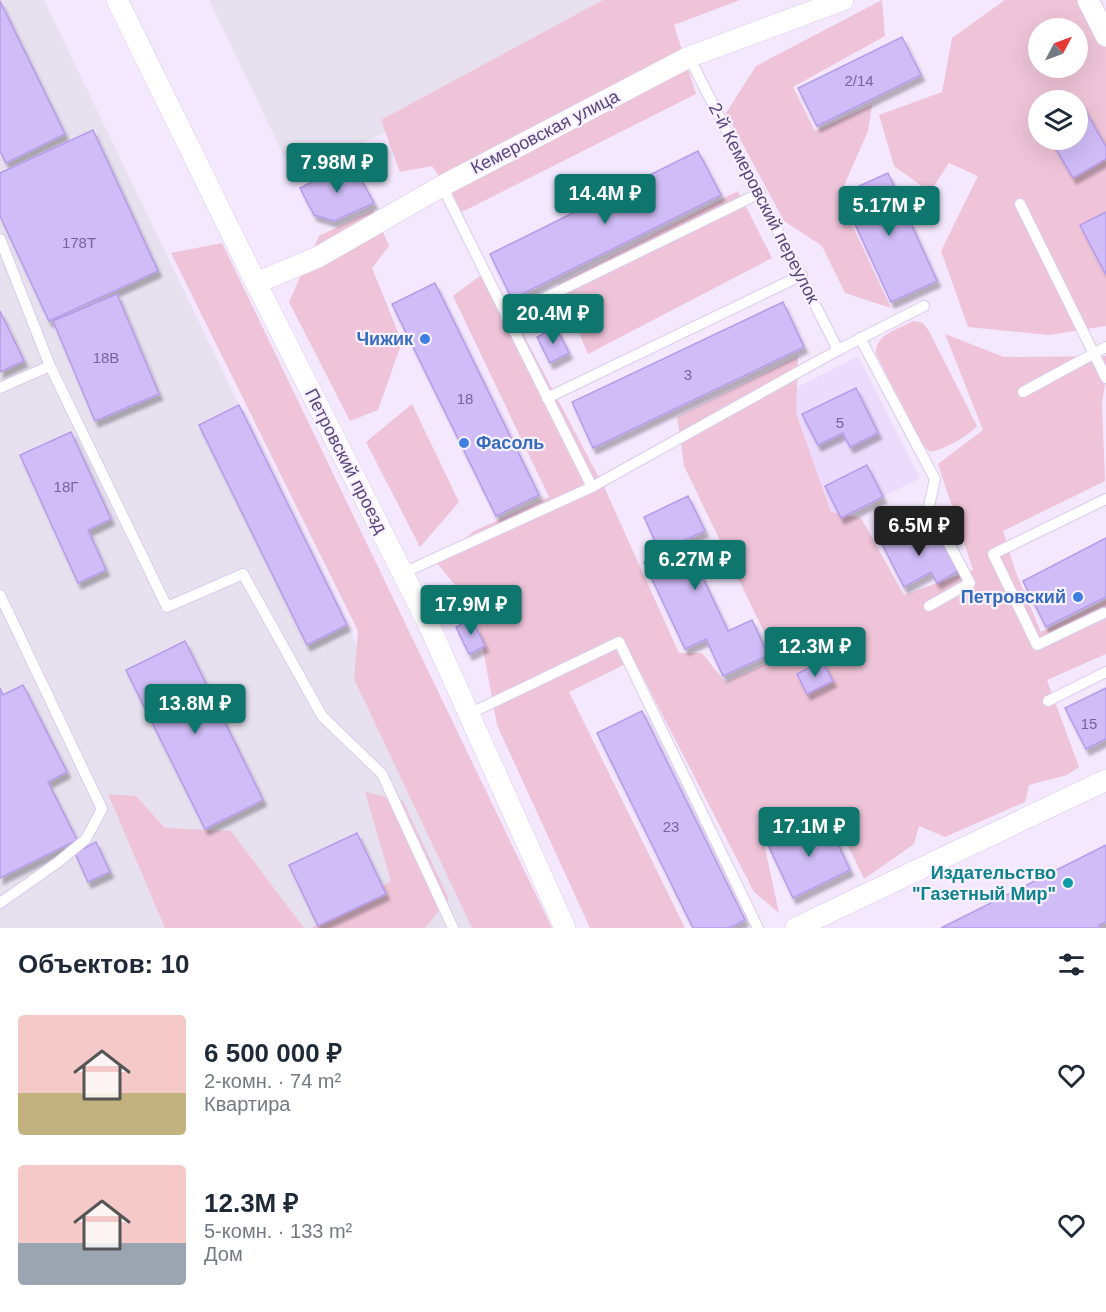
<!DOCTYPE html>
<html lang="ru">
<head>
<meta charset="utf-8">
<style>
	:root { --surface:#fff; --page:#f6f6f7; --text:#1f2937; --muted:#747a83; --accent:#0f766e }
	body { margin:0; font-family:Helvetica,sans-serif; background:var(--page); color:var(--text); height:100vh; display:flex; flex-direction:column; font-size:22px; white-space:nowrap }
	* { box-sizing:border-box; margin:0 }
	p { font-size:20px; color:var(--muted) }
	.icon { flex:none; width:33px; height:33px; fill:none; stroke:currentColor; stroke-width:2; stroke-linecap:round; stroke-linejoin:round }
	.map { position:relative; height:928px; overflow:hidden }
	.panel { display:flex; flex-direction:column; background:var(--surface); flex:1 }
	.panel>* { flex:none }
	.needle { width:39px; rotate:49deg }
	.fabs { position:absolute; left:1028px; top:18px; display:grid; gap:12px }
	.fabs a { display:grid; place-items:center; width:60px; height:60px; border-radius:50%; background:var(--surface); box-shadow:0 6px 24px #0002; font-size:30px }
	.price { position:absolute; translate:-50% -51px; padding:0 14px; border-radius:6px; background:var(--accent); color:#fff; font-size:20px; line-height:39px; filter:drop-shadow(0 2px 3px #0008) }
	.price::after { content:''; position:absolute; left:50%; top:36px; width:18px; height:14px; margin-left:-9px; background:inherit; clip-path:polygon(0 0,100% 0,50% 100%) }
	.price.active { background:#222; color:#fff }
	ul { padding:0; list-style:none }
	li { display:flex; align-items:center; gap:18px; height:150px; padding:0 18px }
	li span { display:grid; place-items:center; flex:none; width:168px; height:120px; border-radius:6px; color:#555 }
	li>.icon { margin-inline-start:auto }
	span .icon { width:72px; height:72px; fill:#fffc; stroke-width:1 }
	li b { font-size:26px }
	h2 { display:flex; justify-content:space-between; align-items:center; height:72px; padding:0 18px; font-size:26px }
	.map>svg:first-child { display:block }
</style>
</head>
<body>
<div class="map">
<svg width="1106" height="928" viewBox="0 0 1106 928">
	<defs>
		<filter id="shadow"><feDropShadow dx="3.5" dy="6" stdDeviation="1.5" flood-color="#0004"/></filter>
	</defs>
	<rect width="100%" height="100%" fill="#f4e8fe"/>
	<polygon fill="#ecdbfc" points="858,356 920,478 822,528 760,406"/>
	<g fill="#e7e1ef">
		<polygon points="0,0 44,0 239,405 496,928 0,928"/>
		<polygon points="209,0 654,0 294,177"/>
	</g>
	<g fill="#efc4d8" fill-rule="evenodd">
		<polygon points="603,0 740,0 674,25 696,94 462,212 432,166 400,172 381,120"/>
		<polygon points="882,0 885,36 793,87 815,131 872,105 868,131 839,197 891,308 845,293 822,246 784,221 726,113 756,66"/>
		<path d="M 1005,0 L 1101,0 L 1106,11 L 1106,326 L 1049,335 L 968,327 L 941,251 L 978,176 L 949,163 L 930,192 L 894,166 L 879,115 L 942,92 L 952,38 ZM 1038,28 L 1077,28 L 1077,68 L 1038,68 ZM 1038,100 L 1077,100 L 1077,140 L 1038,140 Z"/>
		<polygon points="738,191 772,258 588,354 558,284"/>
		<polygon points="373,210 389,246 372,268 402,342 378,410 350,421 289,302 319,236"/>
		<polygon points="222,243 552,928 472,928 354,679 358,631 171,253"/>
		<polygon points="489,269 605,489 679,653 702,653 725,682 777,659 684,466 677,417 798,356 796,413 831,512 861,518 904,595 973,570 938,464 983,430 945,334 1004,357 1106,356 1106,378 1102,403 1105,481 1003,531 1015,570 1041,632 1106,600 1106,654 1047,680 1079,767 1067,775 1029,785 1025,802 945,837 919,826 914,844 864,879 832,812 763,839 779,913 754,892 634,660 569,692 685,928 590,928 497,725 476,611 437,563 474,531 549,497 453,296"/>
		<path d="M 913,321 L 923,323 L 929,331 L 977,426 C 967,437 945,449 930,452 L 922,444 L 876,354 C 874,335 899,329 913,321 Z"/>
		<polygon points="412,404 459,502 420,547 366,442"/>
		<polygon points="365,792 403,801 449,899 425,928 311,928 391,881"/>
		<polygon points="108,794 136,796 165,828 231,831 304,928 165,928"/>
	</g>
	<g fill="#d0bcf7" stroke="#b59bec" stroke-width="1.5" filter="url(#shadow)">
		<polygon points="0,1 65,134 6,163 0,151"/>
		<polygon points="902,37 921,75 817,126 798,88"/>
		<polygon points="1081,103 1106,147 1106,159 1073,178 1051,140 1077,140 1077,105"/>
		<polygon points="93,130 158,271 49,321 0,216 0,173"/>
		<polygon points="698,151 721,195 512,299 490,254"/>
		<polygon points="351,161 374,203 334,221 314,215 300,188"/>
		<polygon points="888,173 937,281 891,302 841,194"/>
		<polygon points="1106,212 1106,275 1080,225"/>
		<polygon points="435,283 539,495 496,516 392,304"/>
		<polygon points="117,294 159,394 95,421 53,321"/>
		<polygon points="783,302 804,347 593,448 572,402"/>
		<polygon points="0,311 24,361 0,372"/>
		<polygon points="556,327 569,353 550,363 537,337"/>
		<polygon points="856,388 878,433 850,447 843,433 818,445 802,414"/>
		<polygon points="239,405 347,625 307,645 199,425"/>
		<polygon points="71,432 111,519 88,530 106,570 78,583 20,455"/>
		<polygon points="867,465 883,497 841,518 825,486"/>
		<polygon points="688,496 705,531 685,540 728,631 752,620 768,655 723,676 706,639 685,649 644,562 661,554 644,517"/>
		<polygon points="919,525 928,541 940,535 958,571 937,583 931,572 904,587 882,544"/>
		<polygon points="1106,538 1106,597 1046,627 1023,581"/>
		<polygon points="472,619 485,646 469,654 456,627"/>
		<polygon points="185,641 263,800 205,829 126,670"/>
		<polygon points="822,661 833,681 807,694 797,674"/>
		<polygon points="23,685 67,772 48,782 77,840 0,878 0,688 3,695"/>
		<polygon points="1106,688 1106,739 1086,749 1065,708"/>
		<polygon points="642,711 745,920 729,928 693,928 597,733"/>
		<polygon points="826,818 850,870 793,898 768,845"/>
		<polygon points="357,833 386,894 318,926 289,865"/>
		<polygon points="96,842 110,872 88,882 75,853"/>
		<polygon points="1106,845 1106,922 1099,925 1100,928 941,928"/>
	</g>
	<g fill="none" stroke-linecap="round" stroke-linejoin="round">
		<defs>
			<g id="service">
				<polyline points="689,57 838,350"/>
				<polyline points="1020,204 1106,378"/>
				<polyline points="0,239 50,366 0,388"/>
				<polyline points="506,317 760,193"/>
				<polyline points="860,338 935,479 929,506 970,583 929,606"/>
				<polyline points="50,366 167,607 243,574 322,716 382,774 453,928"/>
				<polyline points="1023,392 1106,347"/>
				<polyline points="547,398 802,275"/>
				<polyline points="592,487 838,350 924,306"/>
				<polyline points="403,573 592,487 442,186"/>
				<polyline points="0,595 102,809 86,839 57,863 0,903"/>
				<polyline points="1104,613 1037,645 993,554 1106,499"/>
				<polyline points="1048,701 1106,672"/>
				<polyline points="469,714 619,642 758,928"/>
			</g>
			<g id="minor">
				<polyline points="117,0 256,283 428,623 565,928"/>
				<polyline points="1088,0 1106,36"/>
				<polyline points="256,283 318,257 442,186 689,57 843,0"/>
				<polyline points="796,928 1106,780"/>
			</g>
		</defs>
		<use href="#service" stroke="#dacbef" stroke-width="12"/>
		<use href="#minor" stroke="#dacbef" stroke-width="22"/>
		<use href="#service" stroke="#fff" stroke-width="10"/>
		<use href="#minor" stroke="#fff" stroke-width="21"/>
	</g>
	<g fill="#3f7fe0" stroke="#f8f0ff" stroke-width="2">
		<circle cx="425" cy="339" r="6"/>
		<circle cx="464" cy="443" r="6"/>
		<circle cx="1078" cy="597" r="6"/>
	</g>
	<circle fill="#0f9aa8" stroke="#f8f0ff" stroke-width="2" cx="1068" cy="883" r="6"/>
	<g text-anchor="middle" stroke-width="4.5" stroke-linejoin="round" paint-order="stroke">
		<g font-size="15" fill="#75659b">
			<text x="859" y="86">2/14</text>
			<text x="79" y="248">178Т</text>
			<text x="106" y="363">18В</text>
			<text x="688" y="380">3</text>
			<text x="465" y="404">18</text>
			<text x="840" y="428">5</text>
			<text x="66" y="492">18Г</text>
			<text x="1089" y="729">15</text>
			<text x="671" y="832">23</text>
		</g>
		<g font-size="18" fill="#57487c" stroke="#f8f0ff">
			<text transform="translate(545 132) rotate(-27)" y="6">Кемеровская улица</text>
			<text transform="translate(764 203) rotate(63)" y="6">2-й Кемеровский переулок</text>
			<text transform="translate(346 461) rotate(63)" y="6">Петровский проезд</text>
		</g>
		<g font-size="18" font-weight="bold" fill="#366cbe" stroke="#f8f0ff" text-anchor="end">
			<text x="413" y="345">Чижик</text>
			<text x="476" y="449" text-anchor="start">Фасоль</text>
			<text x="1066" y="603">Петровский</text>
		</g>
		<g font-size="18" font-weight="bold" fill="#0d838f" stroke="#f8f0ff" text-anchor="end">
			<text x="1056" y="879">Издательство<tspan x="1056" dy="21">"Газетный Мир"</tspan></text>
		</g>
	</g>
</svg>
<div class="fabs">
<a><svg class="needle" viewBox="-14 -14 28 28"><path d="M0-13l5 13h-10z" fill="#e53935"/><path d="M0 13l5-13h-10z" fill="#747a83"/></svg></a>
<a><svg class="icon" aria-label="layers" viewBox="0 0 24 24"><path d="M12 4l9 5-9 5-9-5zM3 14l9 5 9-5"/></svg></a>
</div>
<b class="price" style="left:337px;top:194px">7.98M ₽</b>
<b class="price" style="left:605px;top:225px">14.4M ₽</b>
<b class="price" style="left:889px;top:237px">5.17M ₽</b>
<b class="price" style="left:553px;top:345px">20.4M ₽</b>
<b class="price active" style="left:919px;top:557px">6.5M ₽</b>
<b class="price" style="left:695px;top:591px">6.27M ₽</b>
<b class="price" style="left:471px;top:636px">17.9M ₽</b>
<b class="price" style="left:815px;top:678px">12.3M ₽</b>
<b class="price" style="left:195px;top:735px">13.8M ₽</b>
<b class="price" style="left:809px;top:858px">17.1M ₽</b>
</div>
<section class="panel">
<h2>Объектов: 10<svg class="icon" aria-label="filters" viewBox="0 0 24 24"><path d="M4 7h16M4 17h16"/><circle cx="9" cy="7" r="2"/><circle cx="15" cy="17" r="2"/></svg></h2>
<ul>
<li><span style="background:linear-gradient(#f6c9c9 65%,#c2b280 0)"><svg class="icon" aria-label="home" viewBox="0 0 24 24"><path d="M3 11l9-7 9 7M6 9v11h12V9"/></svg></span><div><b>6 500 000 ₽</b><p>2-комн. · 74 m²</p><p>Квартира</p></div><svg class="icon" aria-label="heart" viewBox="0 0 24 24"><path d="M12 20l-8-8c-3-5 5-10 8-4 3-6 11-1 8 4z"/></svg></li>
<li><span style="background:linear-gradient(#f6c9c9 65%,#9aa5b1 0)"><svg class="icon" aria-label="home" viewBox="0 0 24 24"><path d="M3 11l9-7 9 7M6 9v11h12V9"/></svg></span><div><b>12.3M ₽</b><p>5-комн. · 133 m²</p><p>Дом</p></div><svg class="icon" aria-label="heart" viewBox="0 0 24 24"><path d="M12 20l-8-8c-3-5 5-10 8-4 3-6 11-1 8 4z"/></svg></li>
</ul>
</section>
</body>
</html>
